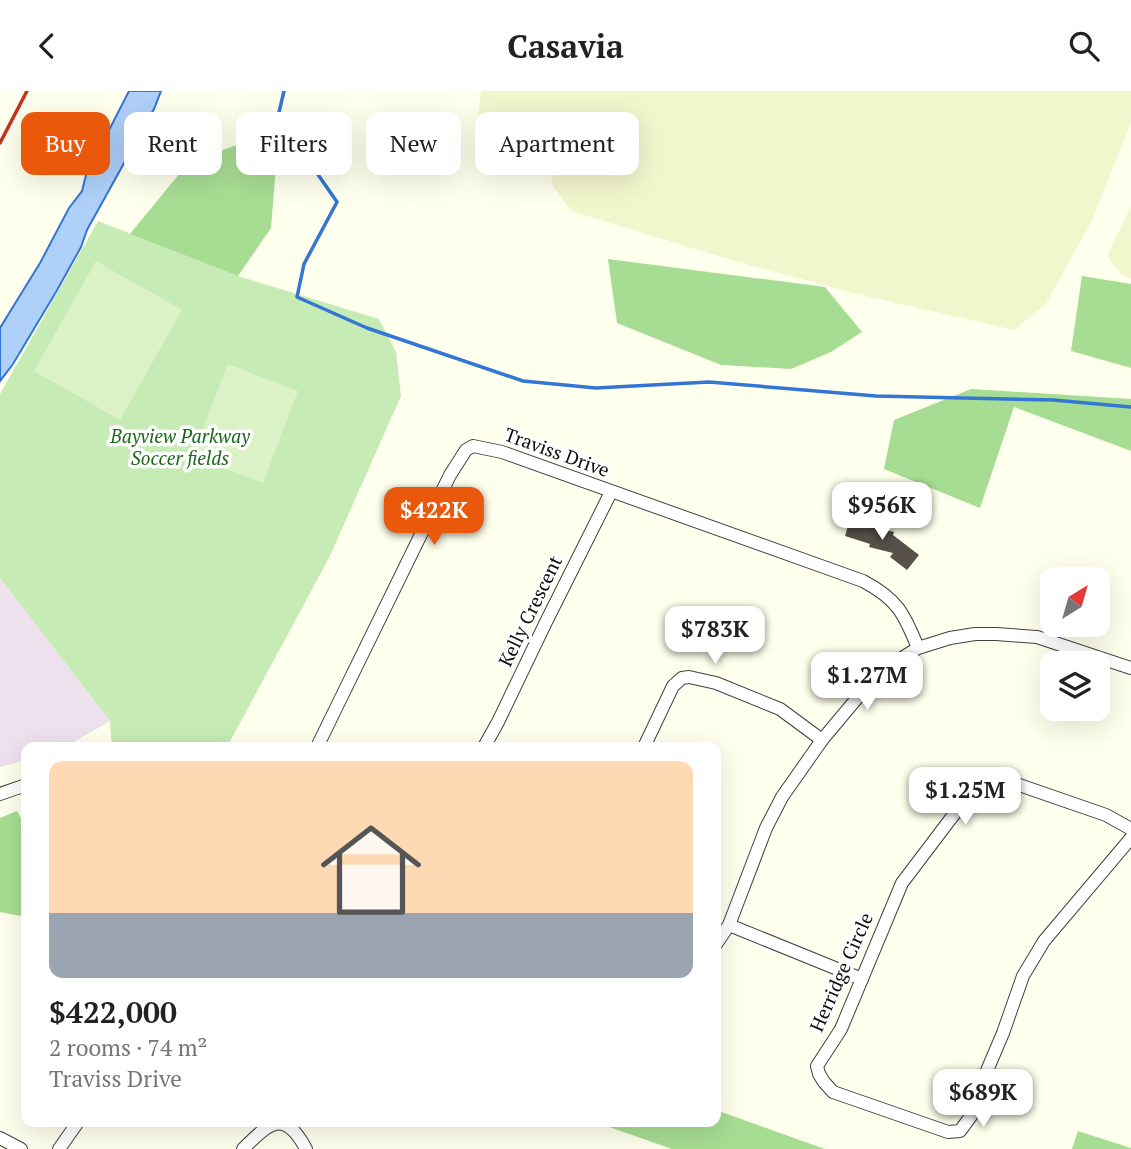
<!DOCTYPE html>
<html lang="en">
<head>
<meta charset="utf-8">
<style>
	:root { --surface:#fff; --page:#f2f2f2; --text:#222; --muted:#767676; --line:#e0e0e0; --accent:#ea580c }
	body { margin:0; font-family:"PT Serif",serif; background:var(--page); color:var(--text); height:100vh; display:flex; flex-direction:column; font-size:26px; white-space:nowrap }
	* { box-sizing:border-box; margin:0 }
	p { font-size:23px; color:var(--muted) }
	.icon { flex:none; width:38px; height:38px; fill:none; stroke:currentColor; stroke-width:2; stroke-linecap:round; stroke-linejoin:round }
	.map { position:relative; flex:1; overflow:hidden }
	.side { position:absolute; left:21px; top:651px; width:700px; height:385px; display:flex; flex-direction:column; background:var(--surface); border-radius:14px; box-shadow:0 7px 28px #0002 }
	.side>* { flex:none }
	.hud { position:absolute; left:21px; top:21px; width:700px; height:63px; display:flex; gap:14px }
	.needle { width:46px; rotate:37deg }
	.fabs { position:absolute; left:1040px; top:476px; display:grid; gap:14px }
	.fabs a { display:grid; place-items:center; width:70px; height:70px; border-radius:14px; background:var(--surface); box-shadow:0 7px 28px #0002; font-size:35px }
	.price { position:absolute; translate:-50% -60px; padding:0 16px; border-radius:14px; background:#fff; color:#222; font-size:23px; line-height:46px; filter:drop-shadow(0 2px 4px #0008) }
	.price::after { content:''; position:absolute; left:50%; top:42px; width:21px; height:16px; margin-left:-10px; background:inherit; clip-path:polygon(0 0,100% 0,50% 100%) }
	.price.active { background:var(--accent); color:#fff }
	ul { padding:0; list-style:none }
	li { display:grid; align-content:center; gap:14px; height:371px; padding:0 28px }
	li+li { border-top:2px solid var(--line) }
	li span { display:grid; place-items:center; height:217px; border-radius:14px; color:#555 }
	li>.icon { margin-inline-start:auto }
	span .icon { width:126px; height:126px; fill:#fffc; stroke-width:1 }
	li b { font-size:30px }
	.pill { padding:0 24px; border-radius:14px; background:var(--surface); box-shadow:0 7px 28px #0002; font-size:24px; line-height:63px }
	.pill.active { background:var(--accent); color:#fff }
	header { display:flex; justify-content:space-between; align-items:center; height:91px; padding:0 28px; background:var(--surface); font-size:32px; font-weight:700 }
	.map>svg:first-child { display:block }
</style>
</head>
<body>
<header><svg class="icon" aria-label="back" viewBox="0 0 24 24"><path d="M15 5l-7 7 7 7"/></svg>Casavia<svg class="icon" aria-label="search" viewBox="0 0 24 24"><circle cx="10" cy="10" r="6"/><path d="M15 15l6 6"/></svg></header>
<div class="map">
<svg width="1131" height="1058" viewBox="0 0 1131 1058">
	<rect width="100%" height="100%" fill="#ffffed"/>
	<polygon fill="#ece1ec" points="0,487 110,630 65,656 26,656 26,669 0,676"/>
	<g fill="#f2f6cc">
		<polygon points="481,0 1131,0 1131,31 1091,131 1046,213 1014,239 861,204 731,169 571,120 551,92 557,67 538,50 502,42 478,24"/>
		<polygon points="1131,115 1131,188 1122,184 1107,165"/>
	</g>
	<polygon fill="#c7ebb5" points="98,130 238,185 379,228 396,261 401,305 329,467 227,656 112,656 110,630 0,487 0,303"/>
	<g fill="#a7dd93">
		<polygon points="251,49 276,75 271,137 238,185 130,143 189,71"/>
		<polygon points="608,168 825,196 862,241 831,261 791,278 721,274 617,232"/>
		<polygon points="1082,185 1131,193 1131,277 1071,260"/>
		<polygon points="971,298 1131,308 1131,360 1014,316 980,417 884,378 894,329"/>
		<polygon points="17,720 26,736 26,826 0,821 0,727"/>
		<polygon points="716,1019 825,1058 672,1058 595,1031 716,1031"/>
		<polygon points="1078,1040 1131,1057 1131,1058 1072,1058"/>
	</g>
	<g fill="#dbf2c7">
		<polygon points="96,170 182,219 120,329 34,280"/>
		<polygon points="228,273 298,300 263,392 192,365"/>
	</g>
	<polygon fill="#afd0f9" stroke="#3376d3" stroke-width="2" points="129,0 161,0 154,18 87,139 81,156 56,201 13,273 0,290 0,237 40,172 69,117 82,100 86,84"/>
	<g fill="none" stroke-linecap="round" stroke-linejoin="round">
		<polyline stroke="#3376d3" stroke-width="3.5" points="284,0 272,51 310,72 337,111 304,173 297,206 367,237 523,290 596,297 709,291 876,305 1053,309 1131,316"/>
	</g>
	<polygon fill="#565049" points="850,428 874,436 894,441 893,444 919,464 907,479 890,466 893,462 869,456 870,453 845,445"/>
	<g fill="none" stroke-linecap="round" stroke-linejoin="round">
		<defs>
			<g id="minor">
				<path d="M 317,656 L 450,384 L 466,359 L 473,355 L 502,361 L 863,490 C 897,508 904,522 918,557"/>
				<polyline points="484,656 498,631 545,533 611,401"/>
				<polyline points="644,656 673,595 682,587 689,586 716,592 780,618 822,649"/>
				<polyline points="0,703 26,694"/>
				<polyline points="1131,738 1106,724 999,687 985,689 974,697 902,792 841,938 817,975 819,983 824,991 833,1001 948,1041 960,1040 971,1025 976,1014 983,989 1003,942 1023,885 1044,850 1131,747"/>
				<polyline points="729,834 862,888"/>
				<polyline points="716,853 729,834 766,737 782,706 822,649 863,600 878,584 894,572 918,557 950,547 975,543 996,543 1037,546 1131,577"/>
				<polyline points="0,1047 21,1058"/>
				<polyline points="59,1058 78,1031"/>
				<path d="M 243,1058 C 269,1032 284,1017 306,1058"/>
			</g>
		</defs>
		<use href="#minor" stroke="#404040" stroke-width="14"/>
		<use href="#minor" stroke="#fff" stroke-width="12"/>
		<polyline stroke="#c3341f" stroke-width="3.5" points="0,52 27,0"/>
	</g>
	<g text-anchor="middle" stroke-width="7" stroke-linejoin="round" paint-order="stroke">
		<g font-size="19" font-style="italic" fill="#1c681a" stroke="#fff">
			<text x="180" y="352">Bayview Parkway<tspan x="180" dy="22">Soccer fields</tspan></text>
		</g>
		<g font-size="19" fill="#0d0d0d" stroke="#fff">
			<text transform="translate(557 361) rotate(20)" y="7">Traviss Drive</text>
			<text transform="translate(530 520) rotate(-64)" y="7">Kelly Crescent</text>
			<text transform="translate(841 881) rotate(-66)" y="7">Herridge Circle</text>
		</g>
	</g>
</svg>
<div class="fabs">
<a><svg class="needle" viewBox="-14 -14 28 28"><path d="M0-13l5 13h-10z" fill="#e53935"/><path d="M0 13l5-13h-10z" fill="#767676"/></svg></a>
<a><svg class="icon" aria-label="layers" viewBox="0 0 24 24"><path d="M12 4l9 5-9 5-9-5zM3 14l9 5 9-5"/></svg></a>
</div>
<b class="price" style="left:882px;top:451px">$956K</b>
<b class="price active" style="left:434px;top:456px">$422K</b>
<b class="price" style="left:715px;top:575px">$783K</b>
<b class="price" style="left:867px;top:621px">$1.27M</b>
<b class="price" style="left:965px;top:736px">$1.25M</b>
<b class="price" style="left:983px;top:1038px">$689K</b>
<div class="hud">
<a class="pill active">Buy</a>
<a class="pill">Rent</a>
<a class="pill">Filters</a>
<a class="pill">New</a>
<a class="pill">Apartment</a>
</div>
<section class="side">
<ul>
<li><span style="background:linear-gradient(#ffd9b3 70%,#9aa5b1 0)"><svg class="icon" aria-label="home" viewBox="0 0 24 24"><path d="M3 11l9-7 9 7M6 9v11h12V9"/></svg></span><div><b>$422,000</b><p>2 rooms · 74 m²</p><p>Traviss Drive</p></div></li>
</ul>
</section>
</div>
</body>
</html>
